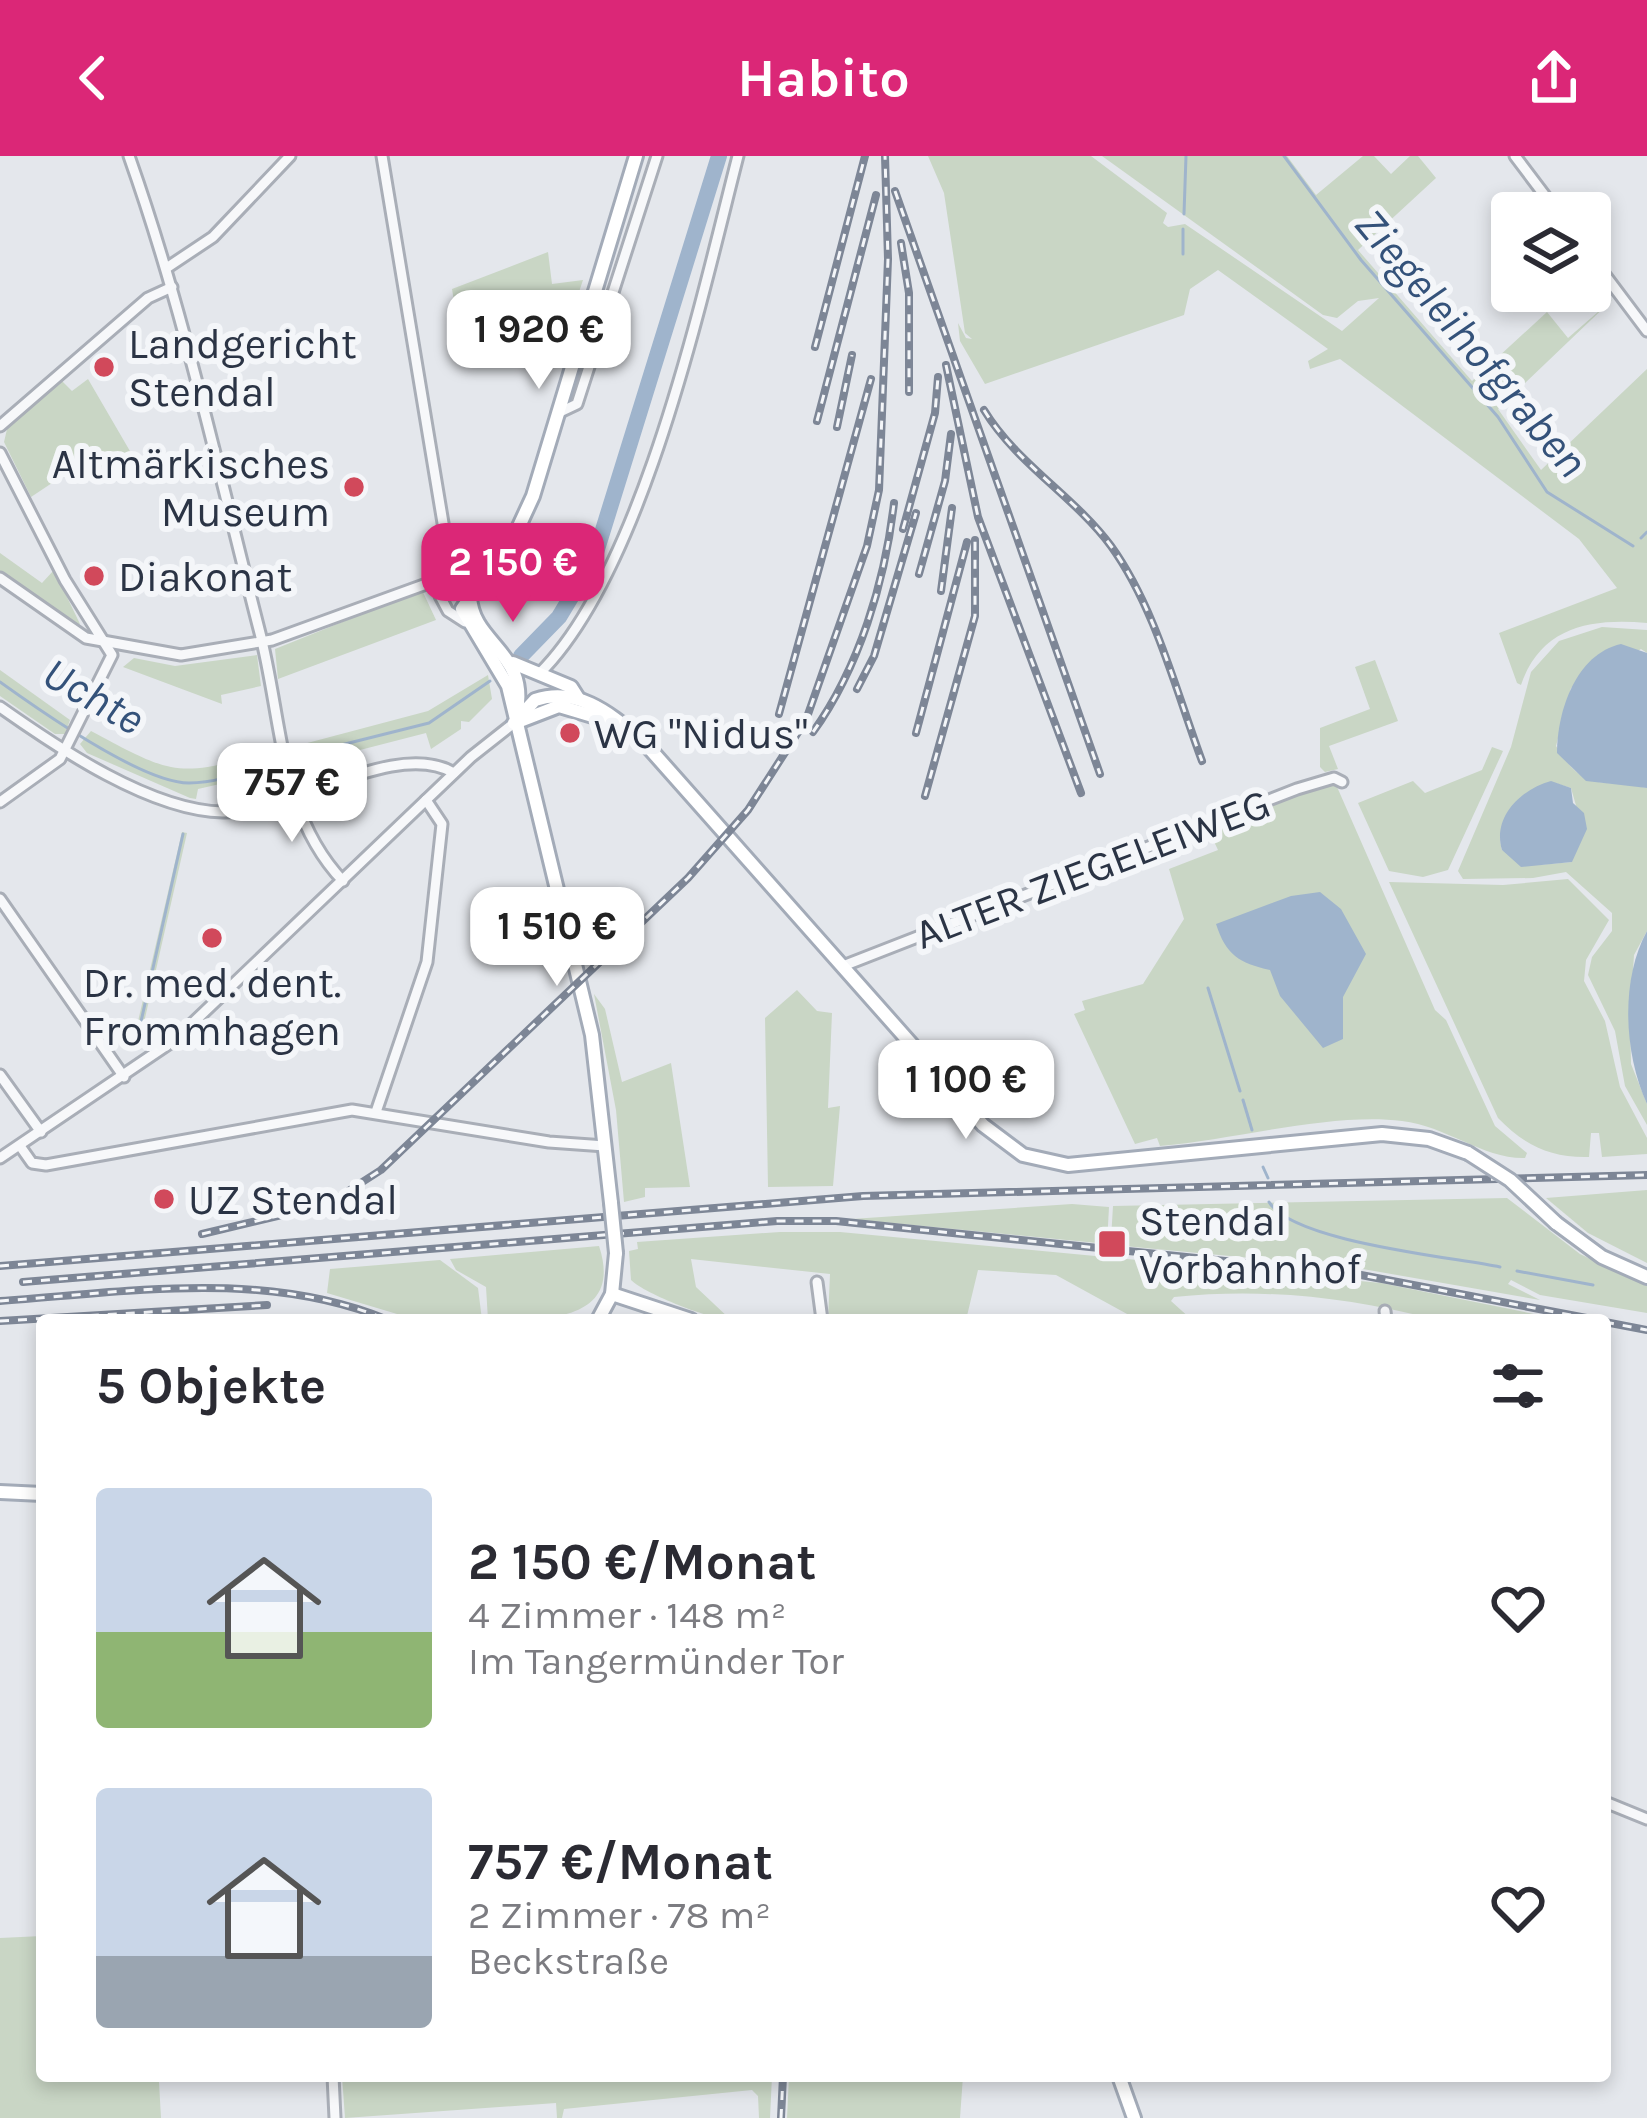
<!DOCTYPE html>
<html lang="de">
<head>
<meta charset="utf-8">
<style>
	:root { --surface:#fff; --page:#f7f7f7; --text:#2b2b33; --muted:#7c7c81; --accent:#db2777 }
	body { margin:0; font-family:Karla,sans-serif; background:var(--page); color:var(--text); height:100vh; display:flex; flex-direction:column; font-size:45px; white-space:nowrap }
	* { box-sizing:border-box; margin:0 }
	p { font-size:39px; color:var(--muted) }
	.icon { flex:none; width:66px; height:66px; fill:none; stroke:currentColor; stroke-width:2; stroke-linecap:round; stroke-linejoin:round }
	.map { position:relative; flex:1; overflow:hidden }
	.side { position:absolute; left:36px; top:1158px; width:1575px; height:768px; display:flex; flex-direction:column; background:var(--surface); border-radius:12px; box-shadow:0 6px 18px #0003 }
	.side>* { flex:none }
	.tools { position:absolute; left:1491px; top:36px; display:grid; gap:24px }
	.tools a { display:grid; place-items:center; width:120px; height:120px; border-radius:12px; background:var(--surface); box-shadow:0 6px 18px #0003; font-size:60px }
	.price { position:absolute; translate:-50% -102px; padding:0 27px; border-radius:24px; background:#fff; color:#222; font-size:39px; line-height:78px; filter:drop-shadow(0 3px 6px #0008) }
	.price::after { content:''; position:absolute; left:50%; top:72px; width:36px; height:27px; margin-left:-18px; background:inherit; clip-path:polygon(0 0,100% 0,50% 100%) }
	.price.current { background:var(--accent); color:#fff }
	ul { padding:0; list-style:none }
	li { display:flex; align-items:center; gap:36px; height:300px; padding:0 60px }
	li span { display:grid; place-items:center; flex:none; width:336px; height:240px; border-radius:12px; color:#555 }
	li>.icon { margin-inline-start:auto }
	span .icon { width:144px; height:144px; fill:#fffc; stroke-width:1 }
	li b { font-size:51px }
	h2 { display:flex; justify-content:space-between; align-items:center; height:144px; padding:0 60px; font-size:51px }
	header { display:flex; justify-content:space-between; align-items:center; height:156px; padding:0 60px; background:var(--accent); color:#fff; font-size:54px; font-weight:700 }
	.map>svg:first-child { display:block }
</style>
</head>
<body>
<header><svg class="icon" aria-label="back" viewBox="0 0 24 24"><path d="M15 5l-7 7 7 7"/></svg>Habito<svg class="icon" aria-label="share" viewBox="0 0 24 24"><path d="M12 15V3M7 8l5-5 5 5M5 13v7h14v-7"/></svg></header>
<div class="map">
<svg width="1647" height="1962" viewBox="0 0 1647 1962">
	<rect width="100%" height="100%" fill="#e4e7ec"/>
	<g fill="#c9d6c5" fill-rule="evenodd">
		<path d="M 928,0 L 1091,0 L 1167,57 L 1163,67 L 1168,71 L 1185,68 L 1342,175 L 1379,142 L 1358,145 L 1337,162 L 1323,159 L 1102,0 L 1287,0 L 1316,39 L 1363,0 L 1374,0 L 1391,18 L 1410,0 L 1418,0 L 1436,22 L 1358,94 L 1472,225 L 1547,156 L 1568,182 L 1614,142 L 1498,253 L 1541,314 L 1647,213 L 1647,467 C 1592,462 1541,470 1521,529 L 1517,527 L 1499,477 L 1617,432 L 1579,383 L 1340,203 L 1310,213 L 1308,205 L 1328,193 L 1218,114 L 1190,133 L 1184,159 L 985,228 L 960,185 L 958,167 L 966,182 L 972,183 L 965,177 L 944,37 Z"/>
		<polygon points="548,96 552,128 583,124 578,139 457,163 452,133"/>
		<polygon points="88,223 134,302 61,321 31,341 4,286 8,269 61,224 72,235"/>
		<polygon points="0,397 42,427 54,414 80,468 74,471 0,419"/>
		<polygon points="422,434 436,464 278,523 275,493"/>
		<path d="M 1602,471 L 1647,474 L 1647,497 L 1641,493 L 1571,532 L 1556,590 C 1586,639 1599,621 1647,632 L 1647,775 L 1634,799 L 1630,860 L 1631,908 L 1647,948 L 1647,969 L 1625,930 L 1615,875 L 1588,819 L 1592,801 L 1612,775 L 1612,757 L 1566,716 L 1533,722 L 1463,723 L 1458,715 L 1511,591 L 1531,516 L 1559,485 ZM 1555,627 L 1571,632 L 1577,653 L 1572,706 L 1538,709 L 1502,694 C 1492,660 1532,644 1555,627 Z"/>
		<polygon points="257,499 261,530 221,539 222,548 123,511 134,502 175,510"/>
		<polygon points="1375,504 1398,565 1329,590 1338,613 1325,616 1320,611 1320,572 1370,553 1355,511"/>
		<polygon points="0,514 70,564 65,578 55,578 0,540"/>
		<polygon points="488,519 492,543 469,566 461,565 461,573 431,593 426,577 294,611 296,590 428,555"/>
		<path d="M 91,575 C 178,622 177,620 272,596 L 277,615 L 198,633 L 196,643 L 190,642 L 87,597 L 80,588 Z"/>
		<polygon points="1492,591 1503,595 1448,714 1423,721 1389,715 1358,647 1413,625 1425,637 1482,614"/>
		<path d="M 1334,624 L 1435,854 L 1446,864 L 1495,970 L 1527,997 L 1525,1002 C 1483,1003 1446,970 1402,965 C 1332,956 1232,984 1160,990 L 1157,982 L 1135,988 L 1074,858 L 1085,854 L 1082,845 L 1143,828 L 1184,763 L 1169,713 L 1218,694 L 1209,675 L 1170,690 L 1175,684 Z"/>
		<polygon points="182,676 187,677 143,871 136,874"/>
		<path d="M 1568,723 L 1609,764 L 1586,804 L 1584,825 L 1605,865 L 1620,931 L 1647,982 L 1647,998 L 1602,1001 L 1599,977 L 1591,977 L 1589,1001 C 1551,1002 1525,990 1498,962 L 1389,726 L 1503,729 Z"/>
		<polygon points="797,834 817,855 832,857 828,952 840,950 833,1030 768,1031 765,862"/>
		<polygon points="594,838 605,853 622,926 671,907 690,1031 645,1032 645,1041 624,1046 616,954"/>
		<polygon points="1647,1034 1647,1107 1588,1077 1546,1042"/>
		<polygon points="1507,1042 1580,1098 1647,1130 1647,1157 1540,1139 1511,1124 1508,1128 1540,1144 1357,1112 1124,1090 1124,1084 1111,1083 1113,1050"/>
		<polygon points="1072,1048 1109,1051 1107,1088 852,1063"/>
		<path d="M 780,1076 L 840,1076 L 1381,1127 L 1564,1164 C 1527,1164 1466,1172 1433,1163 C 1347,1141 1264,1132 1174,1141 L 1171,1145 L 1192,1164 L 1138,1164 L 1056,1119 L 978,1114 L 966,1164 L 828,1164 L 830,1118 L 691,1103 L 696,1131 L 731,1164 C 712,1164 645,1138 631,1124 L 629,1095 L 638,1093 L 637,1086 Z"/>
		<path d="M 599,1090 C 625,1168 538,1164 488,1164 L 486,1131 L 456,1114 L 450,1103 Z"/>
		<polygon points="440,1104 478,1132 482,1164 417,1164 327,1137 330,1113"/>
		<polygon points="42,1780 42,1920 237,1920 159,1926 161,1962 0,1962 0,1782"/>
		<polygon points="342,1920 772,1920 770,1962 759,1962 758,1940 752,1934 564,1953 562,1962 557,1962 556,1947 345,1962"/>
		<polygon points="789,1920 963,1920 960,1962 787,1962"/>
	</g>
	<g fill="#9fb4cc">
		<path d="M 1621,488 L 1647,497 L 1647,632 L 1586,625 L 1557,597 C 1557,555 1576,498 1621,488 Z"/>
		<path d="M 1551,625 L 1571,632 L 1573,647 L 1584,657 L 1587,673 L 1572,706 L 1521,711 L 1502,694 C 1492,661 1521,633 1551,625 Z"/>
		<path d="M 1320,736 L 1341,753 L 1366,798 L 1343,841 L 1343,883 L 1323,892 L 1280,840 L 1270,814 C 1239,807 1226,799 1216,768 L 1291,740 Z"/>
		<path d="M 1647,775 L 1647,948 C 1624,898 1620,824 1647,775 Z"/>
	</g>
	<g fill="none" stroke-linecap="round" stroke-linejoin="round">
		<g stroke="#9fb4cc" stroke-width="3">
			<polyline points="1284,0 1361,104 1498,261 1547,336 1633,390"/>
			<polyline points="1184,58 1186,0"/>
			<polyline points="1183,73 1183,98"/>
			<polyline points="1641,382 1647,376"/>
			<path d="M 0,526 C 39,554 142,627 189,627 C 219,627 250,614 280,605"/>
			<polyline points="289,602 429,567 490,525"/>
			<polyline points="1208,832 1240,935"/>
			<polyline points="140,870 183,678"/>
			<polyline points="1243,944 1252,974"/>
			<polyline points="1263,1011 1268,1022"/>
			<path d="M 1269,1046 C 1293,1086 1452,1101 1500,1111"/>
			<polyline points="1517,1115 1593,1129"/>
		</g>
		<polyline stroke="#9fb4cc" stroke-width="16" points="521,500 559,461 594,403 719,0"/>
		<defs>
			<g id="minor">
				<path d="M 129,0 C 184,155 219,318 260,477 C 282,562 279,658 343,725"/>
				<polyline points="382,0 444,373 440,440 448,455 465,466"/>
				<polyline points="1515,0 1558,57"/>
				<polyline points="1590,99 1647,175"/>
				<polyline points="168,111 213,81 290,0"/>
				<polyline points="558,257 577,248 657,0"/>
				<polyline points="0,270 148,142 172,131"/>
				<polyline points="0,297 65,424 112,499 60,603 0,646"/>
				<polyline points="441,412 498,403"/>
				<polyline points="0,422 86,482 181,499 272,484 440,423"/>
				<path d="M 539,518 C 643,415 701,144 738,0"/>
				<path d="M 0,551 C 58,592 151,655 223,656 C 291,657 395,582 454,617"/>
				<polyline points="0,743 124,921"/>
				<polyline points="843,810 1297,633 1334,622 1342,626"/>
				<polyline points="0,919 41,976"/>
				<polyline points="376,956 427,806 442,668 426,644"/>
				<polyline points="20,990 32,1007 46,1009 352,954 549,986 605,990"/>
				<polyline points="0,1002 176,883 471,601 514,567"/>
				<polyline points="817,1126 822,1164"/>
				<polyline points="1385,1155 1386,1164"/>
				<polyline points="1605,1646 1647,1663"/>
				<polyline points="333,1920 335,1962"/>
			</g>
			<g id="major">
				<path d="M 470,440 C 472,489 531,496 516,560"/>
				<polyline points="513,507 571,531 578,542"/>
				<path d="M 514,567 L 535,544 C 578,530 610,558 642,584 L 983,969 L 1023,999 L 1068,1009 L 1382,978 L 1429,983 L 1468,997"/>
				<polyline points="515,567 559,550 609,565"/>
				<polyline points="611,1047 592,879 508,530 462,453 515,379 533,340 636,0"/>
				<polyline points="1556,1067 1602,1101 1647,1121"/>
				<polyline points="612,1138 691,1164"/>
				<polyline points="598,1164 612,1138 616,1097"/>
				<polyline points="0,1336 42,1338"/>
				<polyline points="1119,1920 1134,1962"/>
			</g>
		</defs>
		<use href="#minor" stroke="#a9aeb7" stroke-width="15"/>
		<use href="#major" stroke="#a3abb8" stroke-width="18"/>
		<use href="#minor" stroke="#f7f8fa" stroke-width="9"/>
		<use href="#major" stroke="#fff" stroke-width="12"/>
		<defs>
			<g id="rail">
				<polyline points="895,35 1100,618"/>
				<polyline points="901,87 909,137 909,236"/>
				<polyline points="815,191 865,0"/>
				<polyline points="946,209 978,361 1081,637"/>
				<path d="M 984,254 C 1017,308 1074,340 1111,390 C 1155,451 1176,535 1202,605"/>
				<polyline points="817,265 876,39"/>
				<polyline points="837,271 852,199"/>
				<polyline points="903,373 935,257 938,221"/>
				<polyline points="919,418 945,325 951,278"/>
				<polyline points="941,435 952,352"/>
				<polyline points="857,533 874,500 916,357"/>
				<polyline points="779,558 871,223"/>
				<path d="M 813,576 C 859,512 885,426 894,347"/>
				<polyline points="916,577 967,386"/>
				<polyline points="925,640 975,460 975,384"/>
				<polyline points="202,1078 328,1048 381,1014 688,722 748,654 806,564 867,390 879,334 888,103 885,0"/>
				<polyline points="0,1110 863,1040 1647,1019"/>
				<polyline points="23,1126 777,1065 836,1065 1361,1119 1597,1164"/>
				<path d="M 0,1145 C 129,1136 265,1113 388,1164"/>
				<polyline points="0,1165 267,1149"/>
				<polyline points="1605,1166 1647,1174"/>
				<polyline points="781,1962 783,1920"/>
			</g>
		</defs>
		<use href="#rail" stroke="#7d8696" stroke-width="8"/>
		<use href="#rail" stroke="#f4f6f9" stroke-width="3" stroke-dasharray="9" stroke-linecap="butt"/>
		<defs>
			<g id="major-bridge">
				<polyline points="1468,997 1510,1024 1556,1067"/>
				<polyline points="611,1047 616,1097"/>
			</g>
		</defs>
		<use href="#major-bridge" stroke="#a3abb8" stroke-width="18" stroke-linecap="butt"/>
		<use href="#major-bridge" stroke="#fff" stroke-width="12"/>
	</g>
	<g fill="#d1495b" stroke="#f4f6f9" stroke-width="4.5">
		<circle cx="104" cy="211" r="12"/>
		<circle cx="354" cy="331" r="12"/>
		<circle cx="94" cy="420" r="12"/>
		<circle cx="570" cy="577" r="12"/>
		<circle cx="212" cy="782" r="12"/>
		<circle cx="164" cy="1043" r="12"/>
		<rect x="1097" y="1073" width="30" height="30" rx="6"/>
	</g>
	<g text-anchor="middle" stroke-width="12" stroke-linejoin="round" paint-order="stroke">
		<g font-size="42" fill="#2b3445" stroke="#f4f6f9" text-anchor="start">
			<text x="128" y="202">Landgericht<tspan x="128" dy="48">Stendal</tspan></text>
			<text x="330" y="322" text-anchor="end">Altmärkisches<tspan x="330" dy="48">Museum</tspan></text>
			<text x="118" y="435">Diakonat</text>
			<text x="594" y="592">WG "Nidus"</text>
			<text x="212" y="841" text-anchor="middle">Dr. med. dent.<tspan x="212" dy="48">Frommhagen</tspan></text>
			<text x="188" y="1058">UZ Stendal</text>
			<text x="1139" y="1079">Stendal<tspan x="1139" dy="48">Vorbahnhof</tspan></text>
		</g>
		<g font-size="42" fill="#2b3445" stroke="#f4f6f9">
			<text transform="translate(1092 712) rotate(-21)" y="15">ALTER ZIEGELEIWEG</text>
		</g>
		<g font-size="45" font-style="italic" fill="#34527a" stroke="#f4f6f9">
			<text transform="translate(1472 186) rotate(50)" y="16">Ziegeleihofgraben</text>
			<text transform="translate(94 539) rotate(30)" y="16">Uchte</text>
		</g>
	</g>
</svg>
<div class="tools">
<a><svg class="icon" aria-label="layers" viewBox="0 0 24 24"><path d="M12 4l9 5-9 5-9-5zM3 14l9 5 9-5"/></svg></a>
</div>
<b class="price" style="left:539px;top:236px">1 920 €</b>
<b class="price current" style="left:513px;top:469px">2 150 €</b>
<b class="price" style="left:292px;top:689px">757 €</b>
<b class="price" style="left:557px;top:833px">1 510 €</b>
<b class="price" style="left:966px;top:986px">1 100 €</b>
<section class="side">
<h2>5 Objekte<svg class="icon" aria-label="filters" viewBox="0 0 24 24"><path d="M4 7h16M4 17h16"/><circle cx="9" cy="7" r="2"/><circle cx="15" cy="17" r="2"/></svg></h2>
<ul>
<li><span style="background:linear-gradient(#c9d6e8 60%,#8fb573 0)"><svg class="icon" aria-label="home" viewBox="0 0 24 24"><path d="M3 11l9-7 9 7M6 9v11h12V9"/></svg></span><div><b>2 150 €/Monat</b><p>4 Zimmer · 148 m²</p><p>Im Tangermünder Tor</p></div><svg class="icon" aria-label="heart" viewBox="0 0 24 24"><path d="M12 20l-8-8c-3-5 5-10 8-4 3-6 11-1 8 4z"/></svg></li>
<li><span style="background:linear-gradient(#c9d6e8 70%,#9aa5b1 0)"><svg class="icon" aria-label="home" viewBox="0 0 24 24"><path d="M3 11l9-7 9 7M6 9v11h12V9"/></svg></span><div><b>757 €/Monat</b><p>2 Zimmer · 78 m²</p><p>Beckstraße</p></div><svg class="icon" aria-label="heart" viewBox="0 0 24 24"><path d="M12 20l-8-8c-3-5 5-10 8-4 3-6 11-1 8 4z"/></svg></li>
</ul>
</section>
</div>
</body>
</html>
